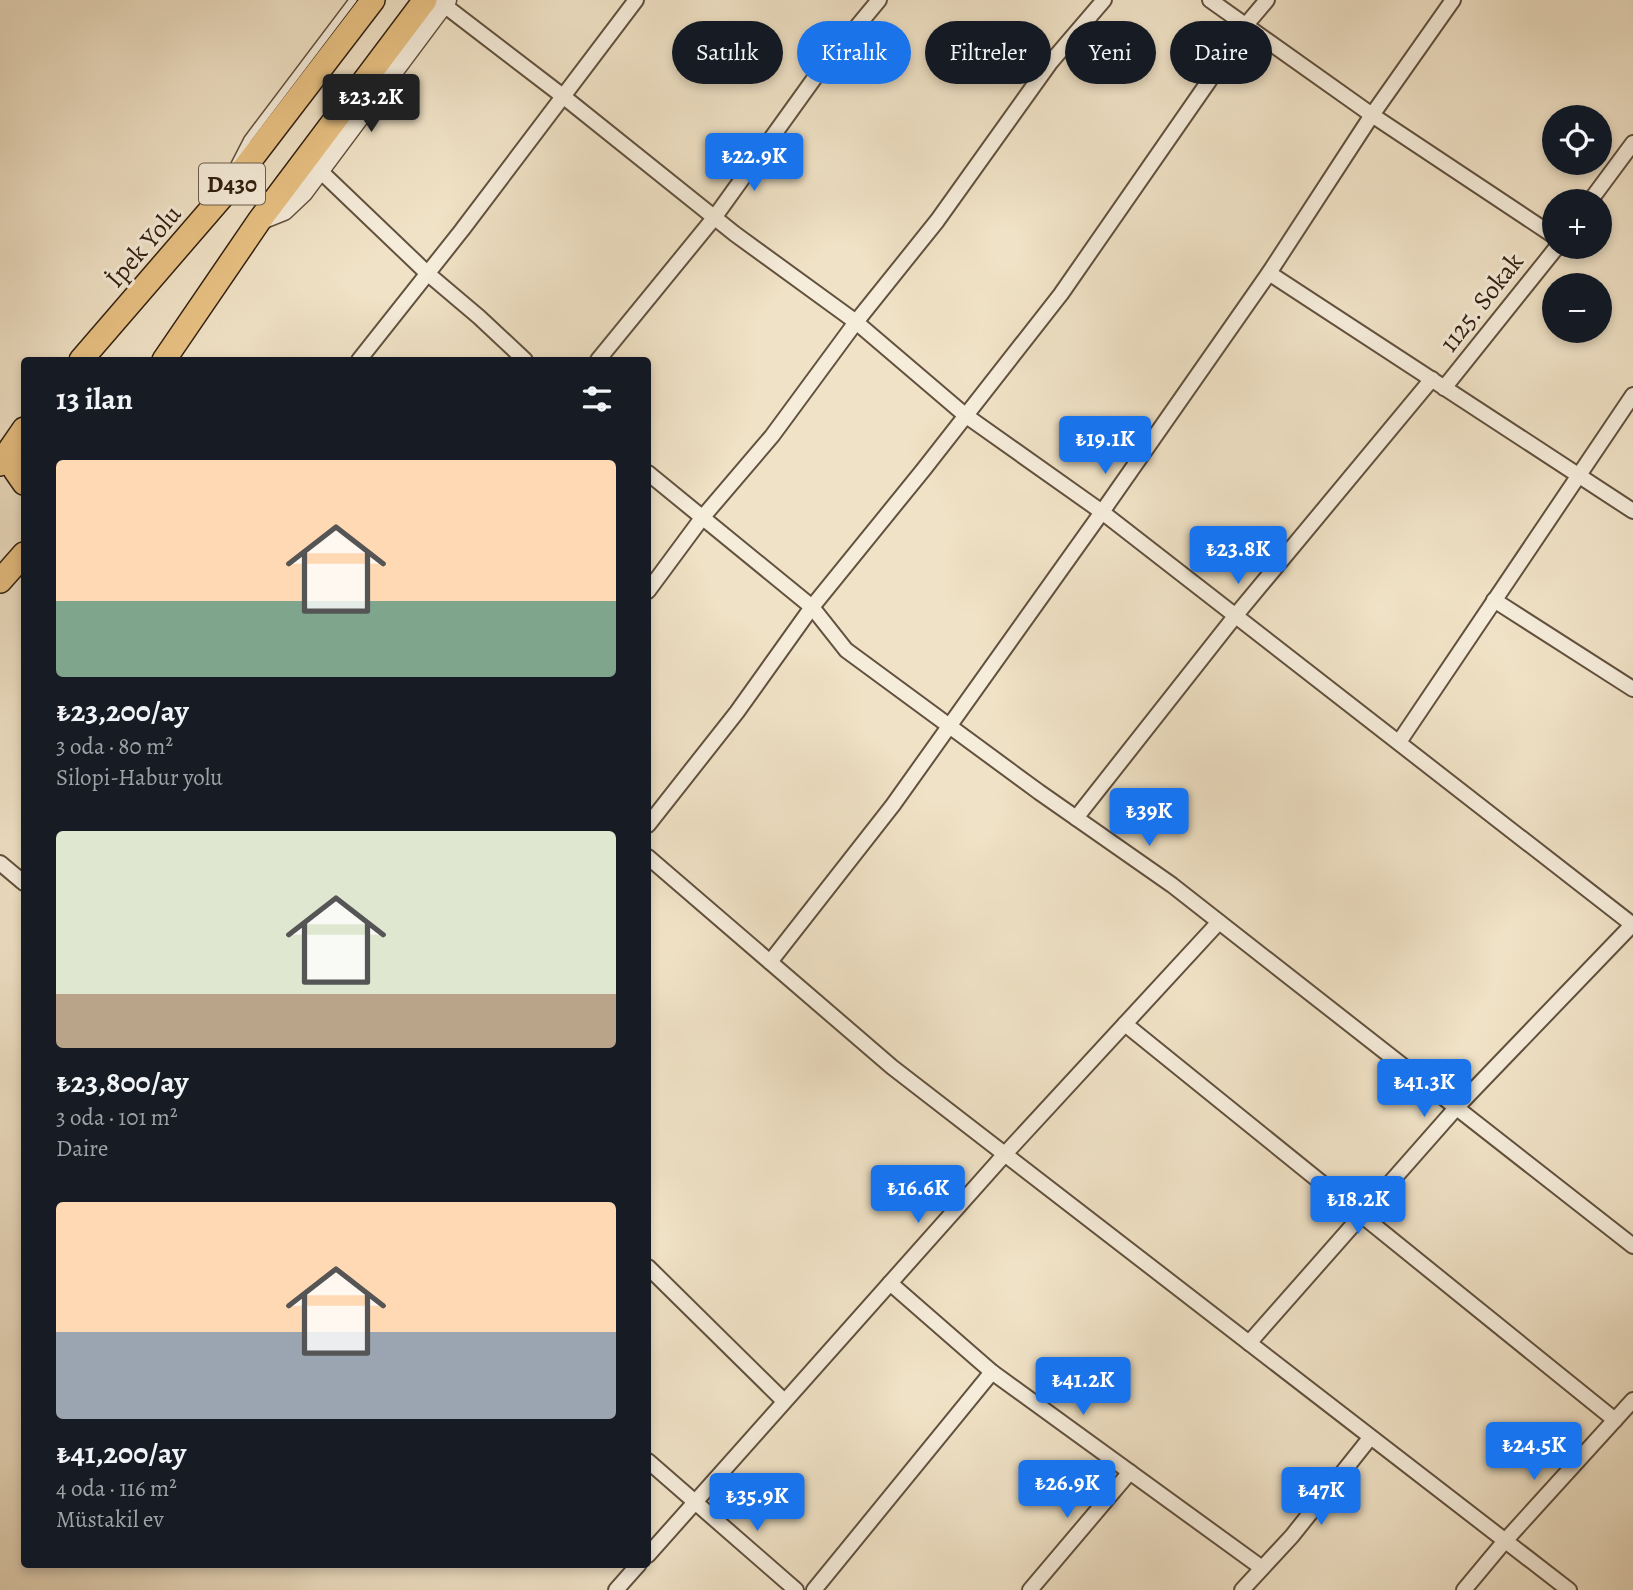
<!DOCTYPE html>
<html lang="tr">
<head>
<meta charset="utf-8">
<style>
	:root { --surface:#171b24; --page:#242831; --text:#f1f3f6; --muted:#9ea1a6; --accent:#1a73e8 }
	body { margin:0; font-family:Alegreya,serif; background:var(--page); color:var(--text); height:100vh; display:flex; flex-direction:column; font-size:26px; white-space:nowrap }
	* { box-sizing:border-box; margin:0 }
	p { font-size:23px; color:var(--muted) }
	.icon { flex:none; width:38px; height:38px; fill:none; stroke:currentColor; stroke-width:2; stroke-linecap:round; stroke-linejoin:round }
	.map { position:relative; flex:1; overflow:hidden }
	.details { position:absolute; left:21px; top:357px; width:630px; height:1211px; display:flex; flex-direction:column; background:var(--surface); border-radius:7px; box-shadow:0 4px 10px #0003 }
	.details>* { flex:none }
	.banner { position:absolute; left:672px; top:21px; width:665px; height:63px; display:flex; gap:14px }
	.tools { position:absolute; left:1542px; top:105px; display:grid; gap:14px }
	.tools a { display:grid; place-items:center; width:70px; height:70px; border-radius:50%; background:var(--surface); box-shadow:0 4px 10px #0003; font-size:35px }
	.price { position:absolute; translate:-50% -60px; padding:0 16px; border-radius:7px; background:var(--accent); color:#fff; font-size:23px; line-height:46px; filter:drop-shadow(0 2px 4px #0008) }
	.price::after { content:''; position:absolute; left:50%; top:42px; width:21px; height:16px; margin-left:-10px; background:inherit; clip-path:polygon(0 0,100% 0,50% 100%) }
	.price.current { background:#222; color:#fff }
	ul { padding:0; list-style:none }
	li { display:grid; align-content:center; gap:14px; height:371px; padding:0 35px }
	li span { display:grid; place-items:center; height:217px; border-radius:7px; color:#555 }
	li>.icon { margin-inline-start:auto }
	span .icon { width:126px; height:126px; fill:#fffc; stroke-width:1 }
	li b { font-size:30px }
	h2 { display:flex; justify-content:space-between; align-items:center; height:84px; padding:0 35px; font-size:30px }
	.pill { padding:0 24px; border-radius:32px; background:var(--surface); box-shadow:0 4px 10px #0003; font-size:24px; line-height:63px }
	.pill.current { background:var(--accent); color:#fff }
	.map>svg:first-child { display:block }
</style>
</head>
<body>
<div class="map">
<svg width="1633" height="1590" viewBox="0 0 1633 1590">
	<rect width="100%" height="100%" fill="#f0e2c6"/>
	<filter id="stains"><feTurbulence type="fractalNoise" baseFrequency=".00286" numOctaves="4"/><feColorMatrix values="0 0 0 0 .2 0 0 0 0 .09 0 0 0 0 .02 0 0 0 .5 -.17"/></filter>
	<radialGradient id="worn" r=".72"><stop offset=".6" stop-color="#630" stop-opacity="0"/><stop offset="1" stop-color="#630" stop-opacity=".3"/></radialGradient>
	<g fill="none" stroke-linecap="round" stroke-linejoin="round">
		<defs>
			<polyline id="service" points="232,170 248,139 353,0"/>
			<g id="minor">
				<polyline points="1210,0 1372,115 1554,236"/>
				<polyline points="444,5 564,97 735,234 856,322 965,415 1102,512 1633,925"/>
				<polyline points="313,164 427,273 479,317 525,360"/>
				<polyline points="1590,201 1633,143"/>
				<polyline points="1269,273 1633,511"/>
				<polyline points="359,360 462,230 636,0"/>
				<polyline points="598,360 714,218 816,76 879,0"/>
				<polyline points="1444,388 1557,247"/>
				<polyline points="648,473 812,607 846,650 1039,792 1172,885 1633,1246"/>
				<polyline points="648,591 702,518 772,436 856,322 937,221 1050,63 1104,0"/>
				<polyline points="1494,600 1633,689"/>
				<polyline points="1399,742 1633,395"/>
				<polyline points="1076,818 1236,615 1432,379"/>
				<polyline points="648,825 737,712 812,607 924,469 1061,294 1209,81 1245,26 1267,0"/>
				<polyline points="648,857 892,1067 1569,1590"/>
				<polyline points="0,863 24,883"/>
				<polyline points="770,962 893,805 1102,512 1269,273 1372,115 1453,0"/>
				<polyline points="1125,1024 1615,1420"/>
				<polyline points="648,1267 784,1401"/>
				<polyline points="890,1283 992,1372 1262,1568"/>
				<polyline points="1249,1343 1457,1107 1632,925"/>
				<polyline points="648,1461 796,1590"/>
				<polyline points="648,1555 1005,1154 1219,922"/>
				<polyline points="616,1590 639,1564"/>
				<polyline points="814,1590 992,1372"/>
				<polyline points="1030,1590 1130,1472"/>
				<polyline points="1242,1590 1292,1536 1370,1438"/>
				<polyline points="1464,1590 1504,1542 1633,1400"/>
			</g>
			<polyline id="tertiary" points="259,221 284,211 303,193 447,0"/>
			<g id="trunk">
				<polyline points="81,360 226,192 373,0"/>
				<polyline points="164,360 259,221 425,0"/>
				<polyline points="12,447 15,470 24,483"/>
				<polyline points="0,464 24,429"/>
				<polyline points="0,581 24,554"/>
			</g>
		</defs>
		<use href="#service" stroke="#62513e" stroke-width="10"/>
		<use href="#minor" stroke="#62513e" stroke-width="18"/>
		<use href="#tertiary" stroke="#62513e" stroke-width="21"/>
		<use href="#trunk" stroke="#332111" stroke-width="26"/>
		<use href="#service" stroke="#f5ecda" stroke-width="7"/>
		<use href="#minor" stroke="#f5ecda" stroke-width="14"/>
		<use href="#tertiary" stroke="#f5ecda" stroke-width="18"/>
		<use href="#trunk" stroke="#e8c183" stroke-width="23"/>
	</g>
	<g text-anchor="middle" stroke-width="6" stroke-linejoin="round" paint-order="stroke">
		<rect fill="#f5ecda" stroke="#6d5e4d" stroke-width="2" x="199" y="163.5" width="66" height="41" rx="5"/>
		<g font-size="24" font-weight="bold" fill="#332111">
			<text x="232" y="192">D430</text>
		</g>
		<g font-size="26" fill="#332111" stroke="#f5ecda">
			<text transform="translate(143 246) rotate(-49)" y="9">İpek Yolu</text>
			<text transform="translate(1481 302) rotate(-52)" y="9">1125. Sokak</text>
		</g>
	</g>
	<rect width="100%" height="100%" filter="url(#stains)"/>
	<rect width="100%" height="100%" fill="url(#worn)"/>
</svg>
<div class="tools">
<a><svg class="icon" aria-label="locate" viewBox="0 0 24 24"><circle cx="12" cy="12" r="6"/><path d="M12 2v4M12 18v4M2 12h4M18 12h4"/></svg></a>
<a>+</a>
<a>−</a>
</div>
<b class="price current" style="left:371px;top:134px">₺23.2K</b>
<b class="price" style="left:754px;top:193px">₺22.9K</b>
<b class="price" style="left:1105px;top:476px">₺19.1K</b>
<b class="price" style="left:1238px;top:586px">₺23.8K</b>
<b class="price" style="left:1149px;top:848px">₺39K</b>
<b class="price" style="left:1424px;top:1119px">₺41.3K</b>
<b class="price" style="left:918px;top:1225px">₺16.6K</b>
<b class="price" style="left:1358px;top:1236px">₺18.2K</b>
<b class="price" style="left:1083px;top:1417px">₺41.2K</b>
<b class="price" style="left:1534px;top:1482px">₺24.5K</b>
<b class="price" style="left:1067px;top:1520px">₺26.9K</b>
<b class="price" style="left:1321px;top:1527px">₺47K</b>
<b class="price" style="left:757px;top:1533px">₺35.9K</b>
<div class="banner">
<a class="pill">Satılık</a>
<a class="pill current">Kiralık</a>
<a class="pill">Filtreler</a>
<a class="pill">Yeni</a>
<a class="pill">Daire</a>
</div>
<section class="details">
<h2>13 ilan<svg class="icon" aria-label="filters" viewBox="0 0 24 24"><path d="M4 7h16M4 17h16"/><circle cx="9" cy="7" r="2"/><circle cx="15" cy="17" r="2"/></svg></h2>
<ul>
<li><span style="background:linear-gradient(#ffd9b3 65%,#7fa58c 0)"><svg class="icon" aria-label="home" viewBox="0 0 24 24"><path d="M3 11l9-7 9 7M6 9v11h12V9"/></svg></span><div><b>₺23,200/ay</b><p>3 oda · 80 m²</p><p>Silopi-Habur yolu</p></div></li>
<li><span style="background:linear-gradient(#dfe7d0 75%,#b9a48a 0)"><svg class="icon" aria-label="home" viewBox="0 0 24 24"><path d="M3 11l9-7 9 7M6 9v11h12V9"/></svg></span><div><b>₺23,800/ay</b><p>3 oda · 101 m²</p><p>Daire</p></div></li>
<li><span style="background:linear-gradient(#ffd9b3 60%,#9aa5b1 0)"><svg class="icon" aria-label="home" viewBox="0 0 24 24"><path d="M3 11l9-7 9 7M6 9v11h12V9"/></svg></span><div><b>₺41,200/ay</b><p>4 oda · 116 m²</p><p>Müstakil ev</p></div></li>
</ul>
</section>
</div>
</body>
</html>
